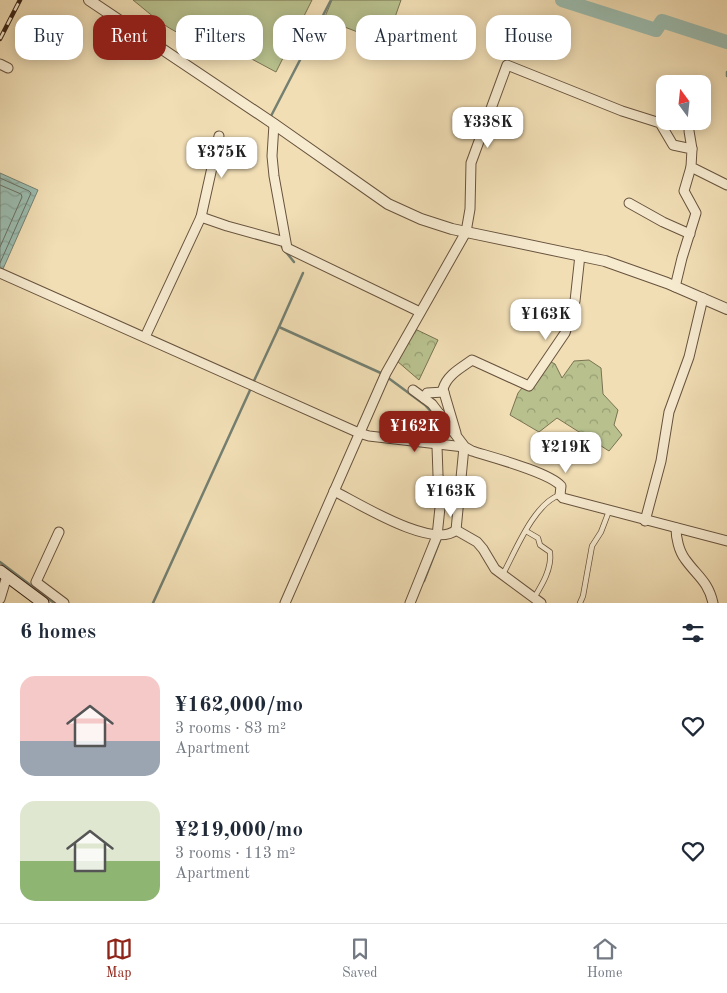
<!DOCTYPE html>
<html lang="en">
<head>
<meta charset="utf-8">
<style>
	:root { --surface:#fff; --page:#f2f2f3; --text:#1f2937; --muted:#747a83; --line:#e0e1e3; --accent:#8f2418 }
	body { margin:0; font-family:"Old Standard TT",serif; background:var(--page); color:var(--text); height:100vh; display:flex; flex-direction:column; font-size:19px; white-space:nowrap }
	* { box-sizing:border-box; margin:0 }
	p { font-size:16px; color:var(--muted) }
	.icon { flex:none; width:28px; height:28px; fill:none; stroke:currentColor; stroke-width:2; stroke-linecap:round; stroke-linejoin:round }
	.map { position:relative; height:603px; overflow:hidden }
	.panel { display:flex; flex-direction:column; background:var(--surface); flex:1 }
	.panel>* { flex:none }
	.top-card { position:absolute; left:15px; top:15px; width:698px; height:45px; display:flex; gap:10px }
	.needle { width:32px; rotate:345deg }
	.controls { position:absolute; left:656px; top:75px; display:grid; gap:10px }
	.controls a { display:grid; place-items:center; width:55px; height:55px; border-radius:10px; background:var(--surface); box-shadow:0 2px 12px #0003; font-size:25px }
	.price { position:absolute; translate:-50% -42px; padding:0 11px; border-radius:10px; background:#fff; color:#222; font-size:16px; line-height:32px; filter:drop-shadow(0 1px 2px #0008) }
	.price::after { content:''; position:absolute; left:50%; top:30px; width:15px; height:11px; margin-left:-8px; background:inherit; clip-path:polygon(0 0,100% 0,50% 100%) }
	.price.active { background:var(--accent); color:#fff }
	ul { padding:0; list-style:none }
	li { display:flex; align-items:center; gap:15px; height:125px; padding:0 20px }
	li span { display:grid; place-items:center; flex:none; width:140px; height:100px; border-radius:15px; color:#555 }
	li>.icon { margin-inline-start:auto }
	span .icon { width:60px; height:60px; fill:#fffc; stroke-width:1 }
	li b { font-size:21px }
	h2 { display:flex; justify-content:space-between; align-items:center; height:60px; padding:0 20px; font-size:21px }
	.tag { padding:0 18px; border-radius:15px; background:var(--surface); box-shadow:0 2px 12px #0003; font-size:18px; line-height:45px }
	.tag.active { background:var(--accent); color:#fff }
	.dock { display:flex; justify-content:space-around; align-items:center; height:70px; border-top:1px solid var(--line); background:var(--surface); font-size:14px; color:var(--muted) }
	.dock a { display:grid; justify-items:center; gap:2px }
	.dock .active { color:var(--accent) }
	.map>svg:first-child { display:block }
</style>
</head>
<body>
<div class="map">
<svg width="727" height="603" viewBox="0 0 727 603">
	<defs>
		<pattern id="forest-crowns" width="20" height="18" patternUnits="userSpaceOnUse" patternTransform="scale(1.25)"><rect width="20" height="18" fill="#b8c18e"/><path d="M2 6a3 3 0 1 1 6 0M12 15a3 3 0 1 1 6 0" fill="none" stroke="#979d73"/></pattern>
		<pattern id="water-waves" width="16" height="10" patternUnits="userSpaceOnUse" patternTransform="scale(1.25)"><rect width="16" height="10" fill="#9bbcaf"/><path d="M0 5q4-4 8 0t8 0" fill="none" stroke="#86a196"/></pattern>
	</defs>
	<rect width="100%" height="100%" fill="#f1deb5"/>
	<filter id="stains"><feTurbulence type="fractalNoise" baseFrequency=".004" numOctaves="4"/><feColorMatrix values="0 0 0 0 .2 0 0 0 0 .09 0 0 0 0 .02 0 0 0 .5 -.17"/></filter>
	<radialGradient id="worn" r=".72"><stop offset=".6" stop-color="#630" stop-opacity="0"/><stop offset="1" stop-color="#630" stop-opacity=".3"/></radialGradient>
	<g fill="url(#forest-crowns)" stroke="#797352">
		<polygon points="413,328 438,340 419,380 397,361"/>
		<polygon points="545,359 555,364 562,378 574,361 589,360 601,368 603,394 618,410 614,425 622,435 609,451 557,418 539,432 510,415 518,393"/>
	</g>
	<g fill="#b8c18e" stroke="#797352">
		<path d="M 133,0 L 312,0 L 276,72 L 233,49 L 198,35 L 195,39 C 170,33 153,16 133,0 Z"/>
		<polygon points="332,0 401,0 386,43 324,19"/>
	</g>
	<polygon fill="url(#water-waves)" stroke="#748072" points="0,173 38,190 3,269 0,267"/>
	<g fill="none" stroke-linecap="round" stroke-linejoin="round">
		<g stroke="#6a7063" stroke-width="1">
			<polyline points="0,178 29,191 31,193 0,263"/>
			<polyline points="0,185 21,194 22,197 0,247"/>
		</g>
		<g stroke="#748072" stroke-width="2.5">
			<polyline points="727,72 727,76"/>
			<polyline points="270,118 331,0"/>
			<polyline points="282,247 294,262"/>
			<polyline points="303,273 279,327 383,374"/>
			<polyline points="387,377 425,405 435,416"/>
			<polyline points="253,383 279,327"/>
			<polyline points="0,562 54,603"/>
			<polyline points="424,581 440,540"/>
			<polyline points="153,603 251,388"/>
		</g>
		<polyline stroke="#9bbcaf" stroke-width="14" points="562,0 656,30 662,21 727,42"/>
		<defs>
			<g id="service">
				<path d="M 526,531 L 538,538 L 540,545 L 550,552 C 552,569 542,585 534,598"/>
				<path d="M 503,574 C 515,552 534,503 560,495"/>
				<polyline points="580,603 583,596 592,546 601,532 609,511"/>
			</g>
			<g id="minor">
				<polyline points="0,64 8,68"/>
				<polyline points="274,124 272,156 274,176 287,248 420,312"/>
				<polyline points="689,131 692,149"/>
				<polyline points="629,203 663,222 690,234"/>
				<polyline points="201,217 219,136"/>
				<path d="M 0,273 L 359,433 L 369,436 L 464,447 L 456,530 C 433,550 358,503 334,491"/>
				<polyline points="675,287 682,258 696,213 684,191 691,167"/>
				<polyline points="145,337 201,217 227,226 285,242"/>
				<path d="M 413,390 L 432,404 L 465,447 L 472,451 C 491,457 549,472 561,486 L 560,495 L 563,498 L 727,541"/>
				<polyline points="424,398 427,393 444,392"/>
				<path d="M 456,433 L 443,389 C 447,375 461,368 472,360 L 529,386 L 565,333 L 575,301 L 580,255"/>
				<polyline points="645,521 661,461 669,412 689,357 703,298"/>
				<path d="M 676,528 C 676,538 679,551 685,559 C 697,576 708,581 713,603"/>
				<polyline points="456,530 477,542 483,549 495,569 541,603"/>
				<polyline points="59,532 36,582 64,603"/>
				<polyline points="0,599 7,576"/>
				<polyline points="285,603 386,373 466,232 470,209 471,163 507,65 622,111 660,123 673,145 692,149 691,167 727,185"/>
				<polyline points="410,603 437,536 441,498 438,475 436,418 440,414"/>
			</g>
			<polyline id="tertiary" points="89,0 274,124 388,204 421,219 452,229 605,261 667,283 727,309"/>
			<polyline id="secondary" points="0,571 43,603"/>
		</defs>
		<use href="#service" stroke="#68533e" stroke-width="6"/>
		<use href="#minor" stroke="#68533e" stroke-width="11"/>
		<use href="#tertiary" stroke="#68533e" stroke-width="12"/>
		<use href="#secondary" stroke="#3a2517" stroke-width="13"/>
		<use href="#service" stroke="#f6eacf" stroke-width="4.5"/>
		<use href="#minor" stroke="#f6eacf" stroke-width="9"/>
		<use href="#tertiary" stroke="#f6eacf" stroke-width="10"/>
		<use href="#secondary" stroke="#f6eacf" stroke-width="11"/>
		<defs>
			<polyline id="rail" points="0,39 20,0"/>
		</defs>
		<use href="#rail" stroke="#3a2517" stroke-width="4.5"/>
		<use href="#rail" stroke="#f6eacf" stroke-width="2.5" stroke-dasharray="8" stroke-linecap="butt"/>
	</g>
	<rect width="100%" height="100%" filter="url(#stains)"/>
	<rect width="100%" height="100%" fill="url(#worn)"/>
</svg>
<div class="controls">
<a><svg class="needle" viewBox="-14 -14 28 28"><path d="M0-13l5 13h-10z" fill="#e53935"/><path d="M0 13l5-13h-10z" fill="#747a83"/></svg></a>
</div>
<b class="price" style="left:488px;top:149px">¥338K</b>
<b class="price" style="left:222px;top:179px">¥375K</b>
<b class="price" style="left:546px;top:341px">¥163K</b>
<b class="price active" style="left:415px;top:453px">¥162K</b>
<b class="price" style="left:566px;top:474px">¥219K</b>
<b class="price" style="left:451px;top:518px">¥163K</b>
<div class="top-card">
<a class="tag">Buy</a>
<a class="tag active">Rent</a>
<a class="tag">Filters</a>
<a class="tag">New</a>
<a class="tag">Apartment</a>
<a class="tag">House</a>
</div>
</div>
<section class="panel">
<h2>6 homes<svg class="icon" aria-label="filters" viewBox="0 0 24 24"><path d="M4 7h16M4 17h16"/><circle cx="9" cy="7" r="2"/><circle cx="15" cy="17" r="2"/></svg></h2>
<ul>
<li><span style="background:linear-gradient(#f6c9c9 65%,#9aa5b1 0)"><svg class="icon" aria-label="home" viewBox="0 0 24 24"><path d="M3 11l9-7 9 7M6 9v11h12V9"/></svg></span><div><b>¥162,000/mo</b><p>3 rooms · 83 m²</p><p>Apartment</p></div><svg class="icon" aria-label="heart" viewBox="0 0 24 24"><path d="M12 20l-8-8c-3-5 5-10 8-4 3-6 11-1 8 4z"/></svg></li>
<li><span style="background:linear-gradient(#dfe7d0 60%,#8fb573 0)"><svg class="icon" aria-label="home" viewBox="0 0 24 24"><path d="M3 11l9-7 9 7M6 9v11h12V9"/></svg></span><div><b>¥219,000/mo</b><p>3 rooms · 113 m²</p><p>Apartment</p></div><svg class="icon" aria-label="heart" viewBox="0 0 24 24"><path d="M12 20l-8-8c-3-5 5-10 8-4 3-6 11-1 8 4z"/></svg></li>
</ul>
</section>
<nav class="dock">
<a class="active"><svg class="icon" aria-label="map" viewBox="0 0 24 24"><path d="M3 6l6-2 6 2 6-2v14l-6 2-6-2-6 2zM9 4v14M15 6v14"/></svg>Map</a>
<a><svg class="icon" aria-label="saved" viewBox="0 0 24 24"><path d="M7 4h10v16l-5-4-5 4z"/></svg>Saved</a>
<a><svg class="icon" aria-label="home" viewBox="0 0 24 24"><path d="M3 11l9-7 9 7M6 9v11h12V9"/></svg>Home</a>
</nav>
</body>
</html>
